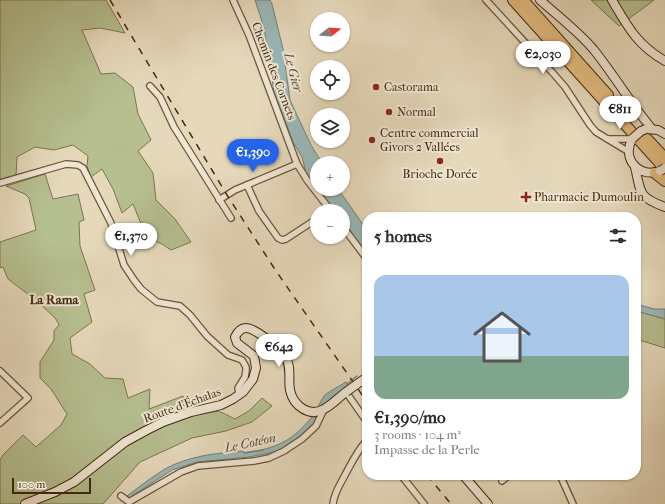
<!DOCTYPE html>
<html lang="en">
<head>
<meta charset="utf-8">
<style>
	:root { --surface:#fff; --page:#f2f2f3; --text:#2b2b33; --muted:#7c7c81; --accent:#2563eb }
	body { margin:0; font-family:"IM FELL French Canon",serif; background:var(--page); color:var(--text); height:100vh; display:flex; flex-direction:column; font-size:15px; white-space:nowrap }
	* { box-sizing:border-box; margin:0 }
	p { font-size:13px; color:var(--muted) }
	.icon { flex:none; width:22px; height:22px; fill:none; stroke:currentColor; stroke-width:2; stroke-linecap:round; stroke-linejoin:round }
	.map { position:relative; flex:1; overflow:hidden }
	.panel { position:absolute; left:362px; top:212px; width:279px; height:268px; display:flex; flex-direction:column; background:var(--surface); border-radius:16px; box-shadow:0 1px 3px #0004 }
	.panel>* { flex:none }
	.needle { width:26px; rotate:73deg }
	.tools { position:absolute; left:310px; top:12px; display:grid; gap:8px }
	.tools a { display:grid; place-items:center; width:40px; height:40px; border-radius:50%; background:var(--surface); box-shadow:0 1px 3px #0004; font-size:20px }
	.scale { position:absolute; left:12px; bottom:10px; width:79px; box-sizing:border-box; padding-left:4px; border:2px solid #44280c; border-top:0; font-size:11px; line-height:14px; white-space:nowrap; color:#44280c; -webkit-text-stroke:3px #efe6d3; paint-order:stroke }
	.price { position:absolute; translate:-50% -34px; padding:0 9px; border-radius:14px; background:#fff; color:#222; font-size:13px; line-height:26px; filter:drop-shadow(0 1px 2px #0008) }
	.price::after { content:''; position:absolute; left:50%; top:24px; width:12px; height:9px; margin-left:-6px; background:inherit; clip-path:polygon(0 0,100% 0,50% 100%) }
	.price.current { background:var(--accent); color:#fff }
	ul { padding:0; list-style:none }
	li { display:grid; align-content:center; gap:8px; height:212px; padding:0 12px }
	li span { display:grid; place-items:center; height:124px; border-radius:12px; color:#555 }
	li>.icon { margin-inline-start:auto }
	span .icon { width:72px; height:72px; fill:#fffc; stroke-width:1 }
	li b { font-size:17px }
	h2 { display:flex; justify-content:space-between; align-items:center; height:48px; padding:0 12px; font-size:17px }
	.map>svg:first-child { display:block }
</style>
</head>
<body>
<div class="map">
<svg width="665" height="504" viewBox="0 0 665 504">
	<rect width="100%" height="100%" fill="#e6d9bb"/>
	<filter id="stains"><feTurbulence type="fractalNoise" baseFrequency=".005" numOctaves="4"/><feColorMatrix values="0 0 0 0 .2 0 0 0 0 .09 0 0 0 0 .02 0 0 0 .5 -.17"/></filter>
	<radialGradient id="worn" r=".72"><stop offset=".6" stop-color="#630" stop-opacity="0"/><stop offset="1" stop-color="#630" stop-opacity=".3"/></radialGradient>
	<g fill="#b6bf90" stroke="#7d744e">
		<polygon points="0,0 106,0 125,33 100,28 82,30 101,74 115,73 133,87 138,114 151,140 138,151 153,173 156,200 175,219 191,242 171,250 162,244 151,239 142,226 133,204 122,213 113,189 102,169 91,177 87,166 88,156 73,145 54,150 35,147 17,157 16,176 0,180"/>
		<polygon points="591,0 654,0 619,26"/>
		<polygon points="45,174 53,199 78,194 84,220 79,222 80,246 95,290 84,294 92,322 70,338 72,354 90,364 105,378 123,379 128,398 150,389 149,409 183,396 184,406 188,417 219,411 235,419 249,411 262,398 272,406 252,422 226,431 192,438 140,462 103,504 0,504 0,460 3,455 23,435 36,447 61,425 67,414 51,389 40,378 40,362 54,340 54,331 59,325 56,319 37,301 8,279 3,267 0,268 0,242 36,230 29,198 25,194 6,186"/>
		<polygon points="636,311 665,319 665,348 636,339"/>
	</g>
	<g fill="#99b9b9" stroke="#777f74">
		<polygon points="255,0 270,0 272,4 283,49 290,100 311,145 322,163 317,163 317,188 306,173 302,157 293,142 274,92 264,28"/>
		<polygon points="318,189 338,189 367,230 367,255 343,224 343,211 334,211"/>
		<polygon points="636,304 654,309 665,309 665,319 636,311"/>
		<polygon points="346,382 349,386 331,399 325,407 316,410 324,396 329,392"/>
		<path d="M 312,417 L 319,417 L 316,422 L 307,432 L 283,449 L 274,452 L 249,457 L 197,462 L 172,470 L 129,498 L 127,496 C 139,487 152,477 165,469 C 188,456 217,453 243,451 L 245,453 C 277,448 291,442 312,417 Z"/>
	</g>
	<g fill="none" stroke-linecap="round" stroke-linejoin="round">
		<g stroke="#777f74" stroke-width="1.5">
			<polyline points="347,384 357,376"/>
			<polyline points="244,453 263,450"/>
		</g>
		<defs>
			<g id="street">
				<polyline points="233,0 249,35 297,164 307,180 331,211"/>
				<polyline points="486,0 552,72 565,87 590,125 596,132 629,152"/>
				<polyline points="150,86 160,97 174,127 231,218"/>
				<polyline points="608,139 632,139"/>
				<polyline points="0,183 66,164 78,165 83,168 111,223 124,265 134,280 141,289 157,302 180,306 190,315 207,336 228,355 242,360 246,367 246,370 245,377 238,388 239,394"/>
				<polyline points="247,185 259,211 278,238 282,240 286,239 315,220 317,216"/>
				<polyline points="219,200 235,190 297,164"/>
				<polyline points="322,211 328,207"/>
				<polyline points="343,227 367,259"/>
				<polyline points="0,371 28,398 0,423"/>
				<polyline points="346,392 367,422"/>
				<polyline points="401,475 424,504"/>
				<polyline points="560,475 573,504"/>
				<polyline points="502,481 509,475"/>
				<polyline points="121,496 129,502 181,472 198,466 254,461 269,458 284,451 302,439 316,426 324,409"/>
				<path d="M 333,504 C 334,493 340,485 345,475 C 352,462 357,451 367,440"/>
			</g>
			<g id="secondary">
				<path d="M 540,0 C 558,16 578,31 594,50 C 614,75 631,104 652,129"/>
				<path d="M 612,0 C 628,27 637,45 665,61"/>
				<polyline points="647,129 658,130 665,134"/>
				<path d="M 632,139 C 622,159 638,178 660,171"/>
				<path d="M 635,167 C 641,193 638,197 665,207"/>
				<polyline points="463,475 488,504"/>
				<path d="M 25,504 L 55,492 L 74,482 L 125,442 L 147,430 L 163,422 L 191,412 L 221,405 L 233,399 L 243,392 L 253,379 L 256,368 L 254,356 L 237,343 L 235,337 C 237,333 240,328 246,328 C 255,328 281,349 285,356 C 292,367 288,379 290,390 C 293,405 309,418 324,409 C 332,405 339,397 346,392"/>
			</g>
			<g id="highway">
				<polyline points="513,0 665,169"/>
				<polyline points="523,0 608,95"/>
				<polyline points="647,139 665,158"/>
				<polyline points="655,173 665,181"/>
			</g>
		</defs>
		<use href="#street" stroke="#6c5438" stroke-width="8"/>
		<use href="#secondary" stroke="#44280c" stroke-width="10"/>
		<use href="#highway" stroke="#44280c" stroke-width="12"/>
		<use href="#street" stroke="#efe6d3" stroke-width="5.5"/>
		<use href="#secondary" stroke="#efe6d3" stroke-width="8"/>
		<use href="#highway" stroke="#e3bc7e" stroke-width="10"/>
		<g stroke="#44280c" stroke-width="1.5" stroke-dasharray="7 7" stroke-linecap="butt">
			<polyline points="110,0 227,195 276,271 367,402"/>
			<polyline points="427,475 451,504"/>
		</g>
		<defs>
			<g id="secondary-bridge">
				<polyline points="632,139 641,131 646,129"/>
				<polyline points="660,171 665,168"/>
				<polyline points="346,392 367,377"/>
			</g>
		</defs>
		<use href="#secondary-bridge" stroke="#44280c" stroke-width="10" stroke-linecap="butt"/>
		<use href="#secondary-bridge" stroke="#efe6d3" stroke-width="8"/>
	</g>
	<g fill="#8f2418" stroke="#efe6d3" stroke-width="1.5">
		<circle cx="376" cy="87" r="4"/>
		<circle cx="389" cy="112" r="4"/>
		<circle cx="372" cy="140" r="4"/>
		<circle cx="440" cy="161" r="4"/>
		<path d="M524 191h4v4h4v4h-4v4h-4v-4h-4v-4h4z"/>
	</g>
	<g text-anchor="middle" stroke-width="4" stroke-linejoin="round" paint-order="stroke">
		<g font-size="12" fill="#44280c" stroke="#efe6d3">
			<text transform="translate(274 71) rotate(69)" y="4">Chemin des Cornets</text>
			<text transform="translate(182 405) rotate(-20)" y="4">Route d'Échalas</text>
		</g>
		<g font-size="12" fill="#44280c" stroke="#efe6d3" text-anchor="start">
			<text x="384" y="91">Castorama</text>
			<text x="397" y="116">Normal</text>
			<text x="380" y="137">Centre commercial<tspan x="380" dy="14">Givors 2 Vallées</tspan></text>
			<text x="440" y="178" text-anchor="middle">Brioche Dorée</text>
			<text x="534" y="201">Pharmacie Dumoulin</text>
		</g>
		<g font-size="13" font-style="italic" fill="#594c37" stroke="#efe6d3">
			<text transform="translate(294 72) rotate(75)" y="5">Le Gier</text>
			<text transform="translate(250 442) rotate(-12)" y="5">Le Cotéon</text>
		</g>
		<g font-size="13" font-weight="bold" fill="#44280c" stroke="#efe6d3">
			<text x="54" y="304">La Rama</text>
		</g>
	</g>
	<rect width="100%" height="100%" filter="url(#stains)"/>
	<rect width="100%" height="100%" fill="url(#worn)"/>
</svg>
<div class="tools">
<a><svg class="needle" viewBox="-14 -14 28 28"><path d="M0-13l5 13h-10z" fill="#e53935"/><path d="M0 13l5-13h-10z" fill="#7c7c81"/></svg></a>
<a><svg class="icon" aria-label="locate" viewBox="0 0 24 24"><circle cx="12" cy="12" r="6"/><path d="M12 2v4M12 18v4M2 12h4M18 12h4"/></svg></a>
<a><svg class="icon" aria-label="layers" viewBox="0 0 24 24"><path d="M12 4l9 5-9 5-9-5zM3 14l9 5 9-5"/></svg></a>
<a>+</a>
<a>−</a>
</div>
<div class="scale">100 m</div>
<b class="price" style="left:543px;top:75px">€2,030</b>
<b class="price" style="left:620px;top:130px">€811</b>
<b class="price current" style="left:253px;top:173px">€1,390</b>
<b class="price" style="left:131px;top:257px">€1,370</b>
<b class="price" style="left:279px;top:368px">€642</b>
<section class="panel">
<h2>5 homes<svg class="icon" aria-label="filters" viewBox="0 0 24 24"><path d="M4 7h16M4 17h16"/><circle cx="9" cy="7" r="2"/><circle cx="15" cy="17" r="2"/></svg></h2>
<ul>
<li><span style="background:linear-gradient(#a9c7e8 65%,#7fa58c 0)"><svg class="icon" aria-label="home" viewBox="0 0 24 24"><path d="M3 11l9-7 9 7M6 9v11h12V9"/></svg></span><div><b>€1,390/mo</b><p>3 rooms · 104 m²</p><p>Impasse de la Perle</p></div></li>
</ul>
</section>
</div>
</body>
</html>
